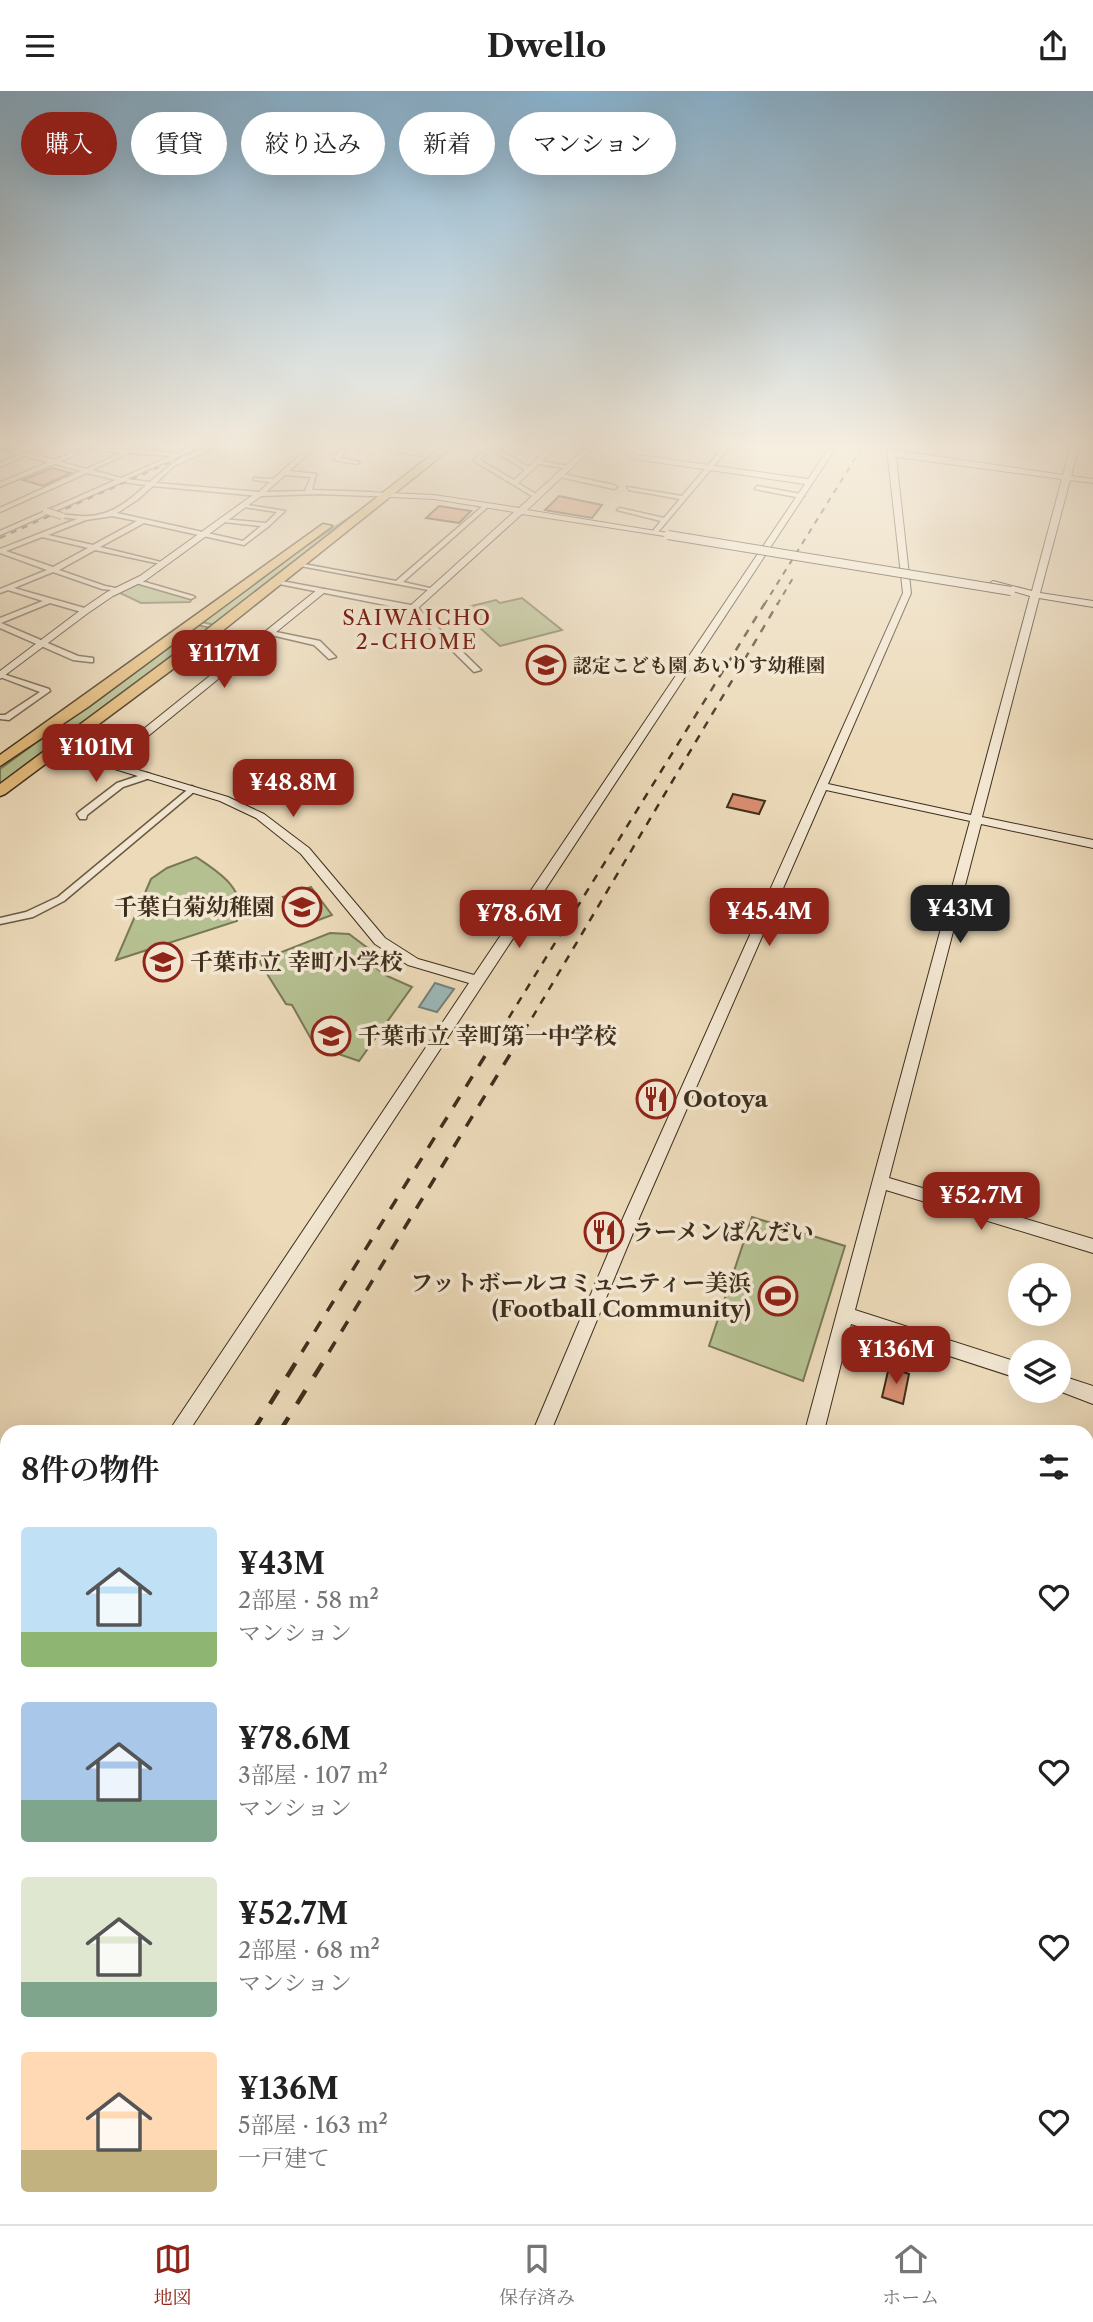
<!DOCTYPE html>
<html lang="ja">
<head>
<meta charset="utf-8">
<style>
	:root { --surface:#fff; --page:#f6f6f6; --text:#222; --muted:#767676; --line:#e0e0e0; --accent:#8f2418 }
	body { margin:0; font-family:"Libre Caslon Text","Noto Serif JP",serif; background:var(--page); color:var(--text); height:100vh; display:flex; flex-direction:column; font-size:26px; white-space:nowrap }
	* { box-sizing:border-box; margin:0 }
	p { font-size:23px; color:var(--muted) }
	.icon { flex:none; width:38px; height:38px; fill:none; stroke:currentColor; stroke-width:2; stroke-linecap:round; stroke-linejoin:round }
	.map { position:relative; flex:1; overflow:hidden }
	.details { position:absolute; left:0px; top:1334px; width:1094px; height:800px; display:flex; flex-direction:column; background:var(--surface); border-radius:21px 21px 0 0; box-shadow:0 7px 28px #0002 }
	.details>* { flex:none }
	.top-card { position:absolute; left:21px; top:21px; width:700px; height:63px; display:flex; gap:14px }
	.buttons { position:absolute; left:1008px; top:1172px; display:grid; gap:14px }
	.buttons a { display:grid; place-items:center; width:63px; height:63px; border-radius:50%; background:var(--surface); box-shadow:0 7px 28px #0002; font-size:35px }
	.price { position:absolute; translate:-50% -60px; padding:0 16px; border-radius:14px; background:var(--accent); color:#fff; font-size:23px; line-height:46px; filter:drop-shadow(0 2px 4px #0008) }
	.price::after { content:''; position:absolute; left:50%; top:42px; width:21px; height:16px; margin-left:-10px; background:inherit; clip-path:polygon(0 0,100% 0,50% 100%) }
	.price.on { background:#222; color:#fff }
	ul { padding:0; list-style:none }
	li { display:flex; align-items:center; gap:21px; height:175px; padding:0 21px }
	li span { display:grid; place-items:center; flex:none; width:196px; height:140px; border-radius:7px; color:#555 }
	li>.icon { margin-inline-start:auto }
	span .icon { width:84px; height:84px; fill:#fffc; stroke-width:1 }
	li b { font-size:30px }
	h2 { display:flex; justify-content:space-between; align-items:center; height:84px; padding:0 21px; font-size:30px }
	.chip { padding:0 24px; border-radius:32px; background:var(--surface); box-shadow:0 7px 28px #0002; font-size:24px; line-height:63px }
	.chip.on { background:var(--accent); color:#fff }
	header { display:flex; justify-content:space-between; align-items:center; height:91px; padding:0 21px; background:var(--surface); font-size:32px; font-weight:700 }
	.menu { display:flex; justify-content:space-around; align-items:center; height:98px; border-top:2px solid var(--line); background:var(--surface); font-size:19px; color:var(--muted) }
	.menu a { display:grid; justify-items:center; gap:4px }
	.menu .on { color:var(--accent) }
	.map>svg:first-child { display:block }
</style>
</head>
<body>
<header><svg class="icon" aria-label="menu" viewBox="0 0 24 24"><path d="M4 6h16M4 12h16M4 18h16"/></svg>Dwello<svg class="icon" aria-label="share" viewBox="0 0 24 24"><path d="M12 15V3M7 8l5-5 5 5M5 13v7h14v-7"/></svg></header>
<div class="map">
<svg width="1093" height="2133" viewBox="0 0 1093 2133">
	<rect width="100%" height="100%" fill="#ecdab9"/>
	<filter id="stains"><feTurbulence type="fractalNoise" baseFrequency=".00286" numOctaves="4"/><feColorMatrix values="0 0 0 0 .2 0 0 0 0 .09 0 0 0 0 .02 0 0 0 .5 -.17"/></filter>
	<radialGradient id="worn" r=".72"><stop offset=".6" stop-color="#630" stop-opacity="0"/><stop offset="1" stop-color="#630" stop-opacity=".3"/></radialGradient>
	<g fill="#b5c091" stroke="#7a7857" stroke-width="2">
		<polygon points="359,420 214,534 202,531 268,480"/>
		<polygon points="140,492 192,508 190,511 141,512 118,501"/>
		<polygon points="522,507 562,539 500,555 459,518 496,509 500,512"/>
		<polygon points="197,534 211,537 0,695 0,678"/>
		<path d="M 196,766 C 219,781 249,800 237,830 L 116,869 L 151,788 L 167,777 Z"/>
		<polygon points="311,796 332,824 305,834 283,806"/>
		<polygon points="330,842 349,843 381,867 372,874 387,885 412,896 359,970 315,955 292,914 286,913 259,870"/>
		<polygon points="752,1126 845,1155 803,1290 709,1255"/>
	</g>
	<polygon fill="#9cb8b9" stroke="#76817b" stroke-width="2" points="435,892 454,898 437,921 419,916"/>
	<g fill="#d88e70" stroke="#3e2f1d" stroke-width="2">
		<polygon points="52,377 71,382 43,395 23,389"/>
		<polygon points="559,405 602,414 592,427 545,419"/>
		<polygon points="439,415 471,420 459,432 426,427"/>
		<polygon points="733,703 765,710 759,723 727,716"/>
		<polygon points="889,1276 909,1283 903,1313 882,1306"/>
	</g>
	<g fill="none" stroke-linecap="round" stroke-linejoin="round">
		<defs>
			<g id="street">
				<path d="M 0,358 L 26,361 L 86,378 L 121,362 L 90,358 L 137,358 L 177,363 L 186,358 L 195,358 L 127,388 L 150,391 C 167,376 188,358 212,358 L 174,375 L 156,392 L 259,401 L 270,391 L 254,389 L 254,387 L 273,388 L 307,358 L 314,358 L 289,380 L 316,383 L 312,399 L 370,401 L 373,403 L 370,405 L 319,403 L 260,405 L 153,395 L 137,409 L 117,422 L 243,450 L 261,435 L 224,431 L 222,428 L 266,432 L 277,421 L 244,416 L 242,413 L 285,420 L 269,435 L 244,454 L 144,432 L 100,456 L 165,472 L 165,474 L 95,459 L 59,479 L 105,495 L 121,498 L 121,500 L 102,498 L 53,481 L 14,497 L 88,518 L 89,520 L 85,522 L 50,512 L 1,532 L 78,565 L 93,567 L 93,571 L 90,571 L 73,569 L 0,537 L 0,527 L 43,510 L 8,499 L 0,502 L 0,498 L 47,479 L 0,462 L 0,458 L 77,428 L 60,426 L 60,424 C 69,423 79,426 88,425 C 112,424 129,410 146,394 L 122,391 L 0,444 L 0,440 L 116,389 L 87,382 L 0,421 L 0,417 L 81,380 L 25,365 L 0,376 L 0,372 L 19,364 ZM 129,362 L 171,365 L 121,387 L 92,379 ZM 285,384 L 311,386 L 305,400 L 266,401 ZM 112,425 L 137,430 L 93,454 L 48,444 L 86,429 ZM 42,446 L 88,457 L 53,476 L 6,460 Z"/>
				<polygon points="340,358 346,358 340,367 360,371 357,373 334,369"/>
				<polygon points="383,358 400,358 424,363 421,365"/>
				<path d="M 485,358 L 499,358 L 528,376 L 548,358 L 555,358 L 542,370 L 573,376 L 570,378 L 539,373 L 518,392 L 539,405 L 537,408 L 474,370 L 474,368 ZM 491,358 L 492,359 L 525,379 L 514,389 L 480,369 Z"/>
				<polygon points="722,358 728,358 658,441 653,440 661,430 617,419 620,417 664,427 680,408 629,399 627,396 682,405"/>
				<polygon points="562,383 614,394 617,396 614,398 560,386"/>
				<polygon points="757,395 801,403 804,405 801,407 755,398"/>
				<polygon points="484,414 489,415 403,491 434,498 434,500 295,474 298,472 396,490"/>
				<polygon points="138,489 193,505 195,506 191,508 136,492 135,491"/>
				<polygon points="276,489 416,515 481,579 474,581 411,519 274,492 273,491"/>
				<polygon points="271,540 320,550 336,566 329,568 314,554 271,544"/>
				<polygon points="0,582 49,598 50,600 9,629 0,628 0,624 5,624 40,601 0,586"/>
				<polygon points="147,682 150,683 150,687 123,696 87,724 86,728 80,728 77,723 79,721 117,692"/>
				<polygon points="192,695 196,698 195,700 64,810 33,826 0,833 0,827 26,821 58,806"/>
				<polygon points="1093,1380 1093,1464 1087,1467 1087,1384"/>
			</g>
			<g id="secondary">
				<polygon points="80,358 90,358 0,396 0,391"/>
				<polygon points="584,358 592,358 527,419 668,442 671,442 671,446 522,423 416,519 410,519 410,515 514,421 434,408 370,405 367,401 434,404 519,417"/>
				<polygon points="618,358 627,358 637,364 808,388 828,358 835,358 189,1340 169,1340 469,892 408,874 375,853 301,763 256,727 220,710 52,659 57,656 105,669 318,498 324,498 324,502 115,672 228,706 264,723 309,757 385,847 418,868 474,884 805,393 635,368"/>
				<path d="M 887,358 L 1063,384 L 1070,358 L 1078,358 L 1071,385 L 1093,388 L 1093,392 L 1070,389 L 1040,502 L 1093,510 L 1093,516 L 1039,507 L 982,726 L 1093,749 L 1093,757 L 981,733 L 889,1087 L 1093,1148 L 1093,1162 L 886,1099 L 855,1219 L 1020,1272 L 1020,1288 L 851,1233 L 824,1340 L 805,1340 L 970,730 L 826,699 L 640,1125 L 551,1340 L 533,1340 L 624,1125 L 903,502 ZM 896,366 L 1062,388 L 1032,500 L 993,490 L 989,493 L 1030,505 L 971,724 L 828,693 L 911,502 Z"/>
				<polygon points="257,401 264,403 146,489 113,505 88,522 0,588 0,580 82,518 107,501 140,485"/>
				<polygon points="1059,1284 1093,1295 1093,1313 1059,1300"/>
				<polygon points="1087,1475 1093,1477 1093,1498 1087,1496"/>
				<polygon points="7,1587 7,1617 0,1620 0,1590"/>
				<polygon points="1087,1707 1093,1709 1093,1733 1087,1731"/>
				<polygon points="181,2126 209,2126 206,2133 178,2133"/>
				<polygon points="590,2126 618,2126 617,2133 589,2133"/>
				<polygon points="650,2126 697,2126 700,2133 653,2133"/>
			</g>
			<g id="highway">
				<polygon points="439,358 450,358 197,560 5,703 0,705 0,693 187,554"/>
				<polygon points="323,433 332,435 88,616 0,675 0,664"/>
			</g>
		</defs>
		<use href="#street" stroke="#6a5a44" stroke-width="3"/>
		<use href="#secondary" stroke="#3e2f1d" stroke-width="2"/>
		<use href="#highway" stroke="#3e2f1d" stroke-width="3"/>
		<use href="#street" fill="#f3e7d2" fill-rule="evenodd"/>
		<use href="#secondary" fill="#f3e7d2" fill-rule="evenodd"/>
		<use href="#highway" fill="#e6bd7c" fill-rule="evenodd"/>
		<g stroke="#3e2f1d" stroke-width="2" stroke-dasharray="6 6" stroke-linecap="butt">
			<polyline points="0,447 200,358"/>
			<polyline points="764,514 861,358"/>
			<polyline points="777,514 793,487"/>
		</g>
		<g stroke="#3e2f1d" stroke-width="2.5" stroke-dasharray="8 8" stroke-linecap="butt">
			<polyline points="492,954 765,512"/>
			<polyline points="516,954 778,512"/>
		</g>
		<g stroke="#3e2f1d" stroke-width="3.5" stroke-dasharray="12 12" stroke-linecap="butt">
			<polyline points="302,1261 493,952"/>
			<polyline points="329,1261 517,952"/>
		</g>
		<g stroke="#3e2f1d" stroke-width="4.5" stroke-dasharray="16 16" stroke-linecap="butt">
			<polyline points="253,1340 303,1260"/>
			<polyline points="280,1340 330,1260"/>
		</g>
		<g stroke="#3e2f1d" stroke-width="5" stroke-dasharray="20 20" stroke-linecap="butt">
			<polyline points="0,1751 7,1740"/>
			<polyline points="0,1802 7,1790"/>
		</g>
		<defs>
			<polyline id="street-bridge" points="46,420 62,425"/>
			<polyline id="secondary-bridge" points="668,444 1011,500"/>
		</defs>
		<use href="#street-bridge" stroke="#6a5a44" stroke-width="8" stroke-linecap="butt"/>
		<use href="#secondary-bridge" stroke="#3e2f1d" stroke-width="10" stroke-linecap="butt"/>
		<use href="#street-bridge" stroke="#f3e7d2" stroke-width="6"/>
		<use href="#secondary-bridge" stroke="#f3e7d2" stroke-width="8"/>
	</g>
	<linearGradient id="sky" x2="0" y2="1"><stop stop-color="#89b6d5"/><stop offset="0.54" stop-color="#f6eee0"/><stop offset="1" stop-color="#f6eee0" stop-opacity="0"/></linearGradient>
	<rect width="1093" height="657" fill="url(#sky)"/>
	<defs>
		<symbol id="school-ring" viewBox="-11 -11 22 22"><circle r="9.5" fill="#f3e7d2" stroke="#8f2418" stroke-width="1.5"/><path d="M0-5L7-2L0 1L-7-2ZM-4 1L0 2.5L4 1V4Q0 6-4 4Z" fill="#8f2418"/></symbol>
		<symbol id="restaurant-ring" viewBox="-11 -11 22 22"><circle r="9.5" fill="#f3e7d2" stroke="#8f2418" stroke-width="1.5"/><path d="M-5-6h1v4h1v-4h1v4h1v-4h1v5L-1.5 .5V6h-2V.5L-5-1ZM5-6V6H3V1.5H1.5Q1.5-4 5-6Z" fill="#8f2418"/></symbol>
		<symbol id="stadium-ring" viewBox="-11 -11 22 22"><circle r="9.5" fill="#f3e7d2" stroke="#8f2418" stroke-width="1.5"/><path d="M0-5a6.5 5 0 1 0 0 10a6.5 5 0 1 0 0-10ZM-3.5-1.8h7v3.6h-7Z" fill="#8f2418"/></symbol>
	</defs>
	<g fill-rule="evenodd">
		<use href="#school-ring" x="524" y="552" width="44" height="44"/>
		<use href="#school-ring" x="280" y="794" width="44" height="44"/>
		<use href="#school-ring" x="141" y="849" width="44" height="44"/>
		<use href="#school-ring" x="309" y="923" width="44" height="44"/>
		<use href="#restaurant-ring" x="634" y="986" width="44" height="44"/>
		<use href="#restaurant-ring" x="582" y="1119" width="44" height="44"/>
		<use href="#stadium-ring" x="756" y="1183" width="44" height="44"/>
	</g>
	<g text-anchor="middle" stroke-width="7" stroke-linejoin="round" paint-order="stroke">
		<g font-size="19" font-weight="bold" fill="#3e2f1d" stroke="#f3e7d2" text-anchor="start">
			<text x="573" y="581">認定こども園 あいりす幼稚園</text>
		</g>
		<g font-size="21" letter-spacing="2" fill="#7a1f14" stroke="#f3e7d2">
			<text x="417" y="534">SAIWAICHO<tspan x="417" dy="24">2-CHOME</tspan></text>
		</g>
		<g font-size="23" font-weight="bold" fill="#3e2f1d" stroke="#f3e7d2" text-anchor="start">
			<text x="275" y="824" text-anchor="end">千葉白菊幼稚園</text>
			<text x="190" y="879">千葉市立 幸町小学校</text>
			<text x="358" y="953">千葉市立 幸町第一中学校</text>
			<text x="683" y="1016">Ootoya</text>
			<text x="631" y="1149">ラーメンばんだい</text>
			<text x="751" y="1200" text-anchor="end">フットボールコミュニティー美浜<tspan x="751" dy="26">(Football Community)</tspan></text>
		</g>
	</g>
	<rect width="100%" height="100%" filter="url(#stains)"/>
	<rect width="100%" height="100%" fill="url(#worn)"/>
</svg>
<div class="buttons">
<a><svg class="icon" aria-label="locate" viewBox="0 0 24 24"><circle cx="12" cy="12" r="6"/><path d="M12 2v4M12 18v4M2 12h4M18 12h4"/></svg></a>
<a><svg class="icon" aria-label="layers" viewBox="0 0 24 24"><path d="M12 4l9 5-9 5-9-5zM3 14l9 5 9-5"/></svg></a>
</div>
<b class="price" style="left:224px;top:599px">¥117M</b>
<b class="price" style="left:96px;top:693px">¥101M</b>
<b class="price" style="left:293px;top:728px">¥48.8M</b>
<b class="price on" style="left:960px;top:854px">¥43M</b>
<b class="price" style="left:769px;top:857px">¥45.4M</b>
<b class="price" style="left:519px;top:859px">¥78.6M</b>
<b class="price" style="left:981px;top:1141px">¥52.7M</b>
<b class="price" style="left:896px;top:1295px">¥136M</b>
<div class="top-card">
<a class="chip on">購入</a>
<a class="chip">賃貸</a>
<a class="chip">絞り込み</a>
<a class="chip">新着</a>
<a class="chip">マンション</a>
</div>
<section class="details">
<h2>8件の物件<svg class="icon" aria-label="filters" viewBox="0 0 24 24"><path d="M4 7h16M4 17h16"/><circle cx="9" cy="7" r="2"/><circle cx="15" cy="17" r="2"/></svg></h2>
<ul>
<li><span style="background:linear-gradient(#bfe0f5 75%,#8fb573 0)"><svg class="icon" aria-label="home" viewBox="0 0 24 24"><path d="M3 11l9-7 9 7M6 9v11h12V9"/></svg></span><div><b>¥43M</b><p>2部屋 · 58 m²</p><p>マンション</p></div><svg class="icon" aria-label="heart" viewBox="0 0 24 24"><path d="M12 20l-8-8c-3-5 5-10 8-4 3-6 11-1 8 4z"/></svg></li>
<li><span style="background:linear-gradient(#a9c7e8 70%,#7fa58c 0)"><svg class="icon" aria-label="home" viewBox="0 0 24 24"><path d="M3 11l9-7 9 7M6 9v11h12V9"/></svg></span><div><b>¥78.6M</b><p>3部屋 · 107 m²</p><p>マンション</p></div><svg class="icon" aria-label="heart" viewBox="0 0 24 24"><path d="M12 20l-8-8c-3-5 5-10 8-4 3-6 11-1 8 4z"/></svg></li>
<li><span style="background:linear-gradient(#dfe7d0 75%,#7fa58c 0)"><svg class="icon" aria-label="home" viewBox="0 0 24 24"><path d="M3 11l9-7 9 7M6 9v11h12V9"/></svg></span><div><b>¥52.7M</b><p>2部屋 · 68 m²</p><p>マンション</p></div><svg class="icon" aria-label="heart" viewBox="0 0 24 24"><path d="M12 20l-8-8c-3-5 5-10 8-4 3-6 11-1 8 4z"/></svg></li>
<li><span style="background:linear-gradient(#ffd9b3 70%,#c2b280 0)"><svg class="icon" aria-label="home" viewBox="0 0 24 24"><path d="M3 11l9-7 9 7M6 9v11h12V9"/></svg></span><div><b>¥136M</b><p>5部屋 · 163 m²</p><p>一戸建て</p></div><svg class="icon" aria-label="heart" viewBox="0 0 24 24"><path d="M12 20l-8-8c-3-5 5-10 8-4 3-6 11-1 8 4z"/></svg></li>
</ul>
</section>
</div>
<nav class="menu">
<a class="on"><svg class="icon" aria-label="map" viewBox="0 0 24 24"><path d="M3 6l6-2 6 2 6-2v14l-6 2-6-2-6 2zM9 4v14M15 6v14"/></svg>地図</a>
<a><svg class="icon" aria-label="saved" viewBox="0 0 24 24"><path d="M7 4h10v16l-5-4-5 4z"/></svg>保存済み</a>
<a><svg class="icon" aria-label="home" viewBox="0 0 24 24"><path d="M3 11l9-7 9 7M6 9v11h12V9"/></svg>ホーム</a>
</nav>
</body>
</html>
